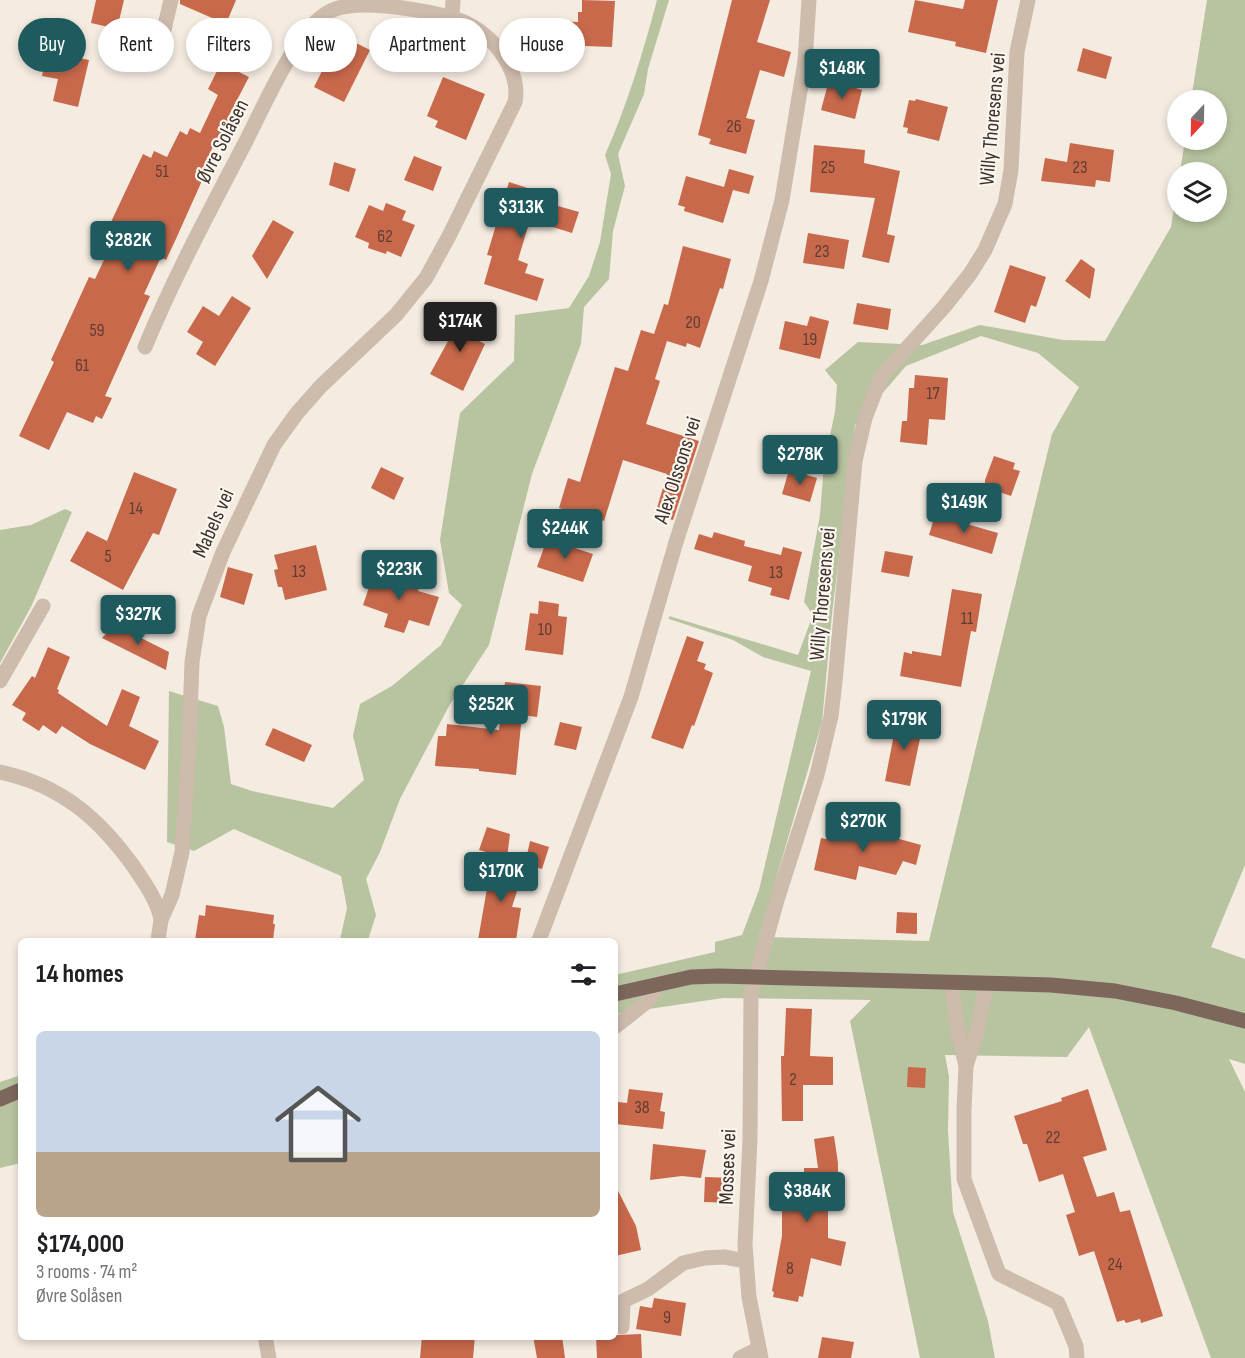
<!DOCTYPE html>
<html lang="en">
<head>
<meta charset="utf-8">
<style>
	:root { --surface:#fff; --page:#f6f6f6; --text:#202124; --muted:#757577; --line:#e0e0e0; --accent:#1f5a5e }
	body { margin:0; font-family:"Sofia Sans Condensed",sans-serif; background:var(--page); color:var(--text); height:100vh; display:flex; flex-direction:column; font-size:22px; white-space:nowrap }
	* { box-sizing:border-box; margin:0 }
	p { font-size:20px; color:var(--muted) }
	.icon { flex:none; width:33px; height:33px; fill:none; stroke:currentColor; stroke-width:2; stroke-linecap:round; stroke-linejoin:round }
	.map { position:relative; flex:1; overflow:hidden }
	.side { position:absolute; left:18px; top:938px; width:600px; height:402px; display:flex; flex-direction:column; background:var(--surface); border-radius:9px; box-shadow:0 3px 9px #0003 }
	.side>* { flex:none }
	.guide { position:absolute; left:18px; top:18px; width:600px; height:54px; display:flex; gap:12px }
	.needle { width:39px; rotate:202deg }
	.fabs { position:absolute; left:1167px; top:90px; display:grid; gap:12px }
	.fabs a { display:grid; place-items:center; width:60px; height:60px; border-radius:50%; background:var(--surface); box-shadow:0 3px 9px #0003; font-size:30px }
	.price { position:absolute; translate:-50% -51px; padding:0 14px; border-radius:6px; background:var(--accent); color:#fff; font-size:20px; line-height:39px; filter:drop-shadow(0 2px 3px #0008) }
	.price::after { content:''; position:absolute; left:50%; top:36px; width:18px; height:14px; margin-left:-9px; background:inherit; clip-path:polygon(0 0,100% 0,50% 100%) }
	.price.current { background:#222; color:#fff }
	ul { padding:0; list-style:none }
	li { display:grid; align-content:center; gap:12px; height:318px; padding:0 18px }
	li+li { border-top:2px solid var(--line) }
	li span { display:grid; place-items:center; height:186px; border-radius:9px; color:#555 }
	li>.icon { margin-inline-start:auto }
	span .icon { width:108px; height:108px; fill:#fffc; stroke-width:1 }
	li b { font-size:26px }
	h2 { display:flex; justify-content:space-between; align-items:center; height:72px; padding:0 18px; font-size:26px }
	.pill { padding:0 21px; border-radius:27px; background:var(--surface); box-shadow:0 3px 9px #0003; font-size:21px; line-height:54px }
	.pill.current { background:var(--accent); color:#fff }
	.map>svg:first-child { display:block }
</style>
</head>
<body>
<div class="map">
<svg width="1245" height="1358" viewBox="0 0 1245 1358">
	<rect width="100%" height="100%" fill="#f4ebe1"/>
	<g fill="#b8c4a0" fill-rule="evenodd">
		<path d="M 657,0 L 669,0 L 648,69 L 644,94 L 618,154 L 625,186 L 613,231 L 609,279 L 584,307 L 581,344 L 532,474 L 489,645 L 449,706 L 400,799 L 380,852 L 366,879 L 376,915 L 368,940 L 340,940 L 347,908 L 341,876 L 234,829 L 194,851 L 167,842 L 169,691 L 218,706 L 224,727 L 231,784 L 252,791 L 333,808 L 364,780 L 353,736 L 360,704 L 392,686 L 441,645 L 462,605 L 449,593 L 440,540 L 460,413 L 514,361 L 515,315 L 569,308 L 589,276 L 600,242 L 611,174 L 605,155 C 627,105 643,53 657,0 Z"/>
		<path d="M 1207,0 L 1245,0 L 1245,865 L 1211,947 L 1245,959 L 1245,1064 L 1229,1059 L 1245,1092 L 1245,1358 L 1211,1358 L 1089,1027 L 1067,1057 L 945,1055 L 949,1077 L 948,1131 L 953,1212 L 988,1321 L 995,1358 L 920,1358 L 850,1021 L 871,1000 L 723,998 L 615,1014 L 615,975 L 715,952 L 715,942 L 742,935 L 759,890 L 811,671 L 763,657 L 733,640 L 669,619 L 669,616 L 798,655 L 813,615 L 804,602 L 820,515 L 824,464 L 835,412 L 837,385 L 825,370 L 858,342 L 922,345 L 980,325 L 1063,340 L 1105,341 L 1171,227 L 1177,188 L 1178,212 L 1216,212 L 1216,172 L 1180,172 L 1185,140 L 1216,140 L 1216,100 L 1191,100 ZM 981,336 L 1038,353 L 1079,387 L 1052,434 L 929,941 L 759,937 L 822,722 L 832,614 L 855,425 L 906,366 Z"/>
		<polygon points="65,509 72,512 31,607 0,663 0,530 31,525"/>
		<polygon points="21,1075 21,1163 0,1168 0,1082"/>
	</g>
	<g fill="#c8694b">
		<polygon points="96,0 124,0 117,29 91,23"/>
		<polygon points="180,0 236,0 226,24 180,4"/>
		<polygon points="582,0 615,1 612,47 532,44 534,20 578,22 578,12 582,12"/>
		<polygon points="732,0 770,0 757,42 791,52 784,77 760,70 746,118 755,120 746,154 709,144 711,139 698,135"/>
		<polygon points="915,0 963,9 965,0 998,0 986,53 955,46 956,42 908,32"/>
		<polygon points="340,35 370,50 344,102 314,87"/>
		<polygon points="440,39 465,47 457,71 432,61"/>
		<polygon points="1083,48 1112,57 1106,79 1077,71"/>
		<polygon points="47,51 89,60 78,107 53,101 58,79 42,76"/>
		<polygon points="221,63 249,77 227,119 233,122 226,138 219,134 201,172 205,174 175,241 166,260 161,257 144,294 150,296 105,396 112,398 102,419 96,416 93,423 67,412 49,450 19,436 54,362 51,360 89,277 95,279 112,243 103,239 143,154 151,158 154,151 167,157 180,131 187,135 190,128 200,133 218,95 208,89"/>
		<polygon points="443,77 485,94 466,140 435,127 438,121 427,116"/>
		<polygon points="829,80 862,90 855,119 821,110"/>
		<polygon points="916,99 948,107 939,141 907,133 908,128 903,127 909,100 915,101"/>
		<polygon points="1070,143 1114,150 1110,182 1096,180 1095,187 1041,181 1045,158 1067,162"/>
		<polygon points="814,145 865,150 864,163 900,171 887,234 895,236 889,263 862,257 875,198 810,192"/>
		<polygon points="414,156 442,167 433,191 404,180"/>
		<polygon points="334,162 356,169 349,192 329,185"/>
		<polygon points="729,169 754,176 749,194 733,190 723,223 684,211 685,207 678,205 686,176 724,187"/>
		<polygon points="509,182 540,192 537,200 579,212 572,233 530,220 518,260 528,264 525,273 544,279 537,301 484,284 492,256 487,255"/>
		<polygon points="386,203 406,211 402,220 415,225 401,257 387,251 386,254 368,248 369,243 355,237 369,205 383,211"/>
		<polygon points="273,220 294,232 267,279 252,256"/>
		<polygon points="808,233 849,240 844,269 803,263"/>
		<polygon points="683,246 731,259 723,289 720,288 700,348 687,343 686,347 667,341 655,379 660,381 646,424 699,441 673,520 655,515 667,474 623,460 604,521 559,508 568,478 580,482 615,367 628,371 641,330 654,334 664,304 668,305"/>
		<polygon points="1081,259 1095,269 1090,299 1065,281"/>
		<polygon points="1010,265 1046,277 1036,307 1031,305 1025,323 994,312"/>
		<polygon points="232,296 251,308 215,366 196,354 203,342 187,332 203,306 219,316"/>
		<polygon points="857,303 891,309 888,330 853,324"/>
		<polygon points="464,312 485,323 477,340 485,344 463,391 430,374"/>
		<polygon points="810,316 829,321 820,359 779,349 785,321 807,326"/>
		<polygon points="915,375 948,378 945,420 929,419 927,445 900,442 902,421 907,421 909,388 914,388"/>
		<polygon points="994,456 1015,463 1013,469 1020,471 1011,496 985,487 985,480"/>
		<polygon points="381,467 404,478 394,500 371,488"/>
		<polygon points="789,470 817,478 810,502 782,494"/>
		<polygon points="134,472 177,489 159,535 153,533 123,590 70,561 87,531 107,541"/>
		<polygon points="935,515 998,533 992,554 929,535"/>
		<polygon points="714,532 745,541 744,546 781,555 783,547 802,552 789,600 770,595 772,588 748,581 752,566 694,549 699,534 712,538"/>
		<polygon points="547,539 593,554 583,582 537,567"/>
		<polygon points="316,545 327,590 285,600 282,587 278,587 274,570 278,569 274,555"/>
		<polygon points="885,551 913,556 909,577 881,572"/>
		<polygon points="228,567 253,574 244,605 220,597"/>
		<polygon points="376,567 403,577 401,582 419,588 418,591 439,597 429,626 409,620 404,633 384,627 388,614 363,605"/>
		<polygon points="952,589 982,594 976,632 971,631 961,687 900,676 904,652 912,654 912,651 941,656"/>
		<polygon points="539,601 559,604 558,616 567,617 563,655 525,650 530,613 538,614"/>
		<polygon points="115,625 169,652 166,670 102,638"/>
		<polygon points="687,636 704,642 697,661 706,664 704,669 713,673 694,726 692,725 683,749 651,738"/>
		<polygon points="48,647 70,657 57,689 59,690 58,693 107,726 122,689 140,697 129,726 159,741 145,770 90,744 62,726 56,734 43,725 39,731 22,720 26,713 12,705 32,676 35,678"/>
		<polygon points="505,682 541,686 537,717 522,715 516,775 479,771 479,769 435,766 438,736 446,736 447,724 499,730"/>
		<polygon points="901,715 921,719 918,734 921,734 910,786 885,781 895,729 898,730"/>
		<polygon points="560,722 582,727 576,750 554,745"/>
		<polygon points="273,728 312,745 304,762 265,745"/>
		<polygon points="830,826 884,838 885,835 921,845 916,865 903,861 896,875 859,866 856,880 814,870 821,838 826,839 828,837"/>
		<polygon points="487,827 510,834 507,858 479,850"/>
		<polygon points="530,841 549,847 542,869 525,864"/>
		<polygon points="492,860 525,866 512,907 521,908 516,940 478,940"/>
		<polygon points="206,905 274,915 273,924 275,924 273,940 195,940 199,915 205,916"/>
		<polygon points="897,912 917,913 917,934 896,933"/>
		<polygon points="786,1008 812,1009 810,1056 833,1057 833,1085 803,1085 803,1121 782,1121 781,1056 784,1056"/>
		<polygon points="908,1067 926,1068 925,1088 907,1087"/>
		<polygon points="629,1089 663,1093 660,1111 665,1112 663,1129 615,1124 615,1108 618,1108 618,1102 627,1103"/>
		<polygon points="1088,1089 1107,1150 1083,1157 1097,1197 1114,1192 1120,1212 1130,1210 1163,1316 1141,1323 1140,1319 1126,1323 1124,1320 1117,1322 1094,1251 1079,1256 1066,1215 1075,1212 1063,1174 1039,1182 1027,1144 1023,1144 1014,1116 1062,1101 1061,1098"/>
		<polygon points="834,1136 838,1163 838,1185 831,1185 831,1199 828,1199 828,1238 846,1242 841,1266 811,1258 803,1297 799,1296 798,1302 773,1297 774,1292 772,1291 782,1236 782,1179 794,1179 794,1172 804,1173 804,1168 818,1168 814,1139"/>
		<polygon points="653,1144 706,1150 701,1178 682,1176 650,1180"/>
		<polygon points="705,1177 734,1178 733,1203 704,1202"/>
		<polygon points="615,1185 636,1226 641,1250 615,1256"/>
		<polygon points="654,1298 686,1303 681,1336 636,1329 640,1306 652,1308"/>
		<polygon points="641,1334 642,1358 597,1358 596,1336"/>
		<polygon points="422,1336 475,1336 473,1358 420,1358"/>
		<polygon points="533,1336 562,1336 565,1358 537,1358"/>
		<polygon points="822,1337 854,1342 851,1358 818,1358"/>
	</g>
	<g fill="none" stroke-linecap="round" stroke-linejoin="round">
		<g stroke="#cdbbac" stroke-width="15">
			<polyline points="452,18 453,0"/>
			<polyline points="158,55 171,0"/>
			<path d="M 145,347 C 174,277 210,210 245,143 C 262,110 295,34 324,15 C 331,10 340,7 349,6 C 376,2 446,12 470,25 C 496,39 521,72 515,102 L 449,236 L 426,278 L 396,315 L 321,386 L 297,413 L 274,445 L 223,552 L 199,616 L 192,662 L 189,744 L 182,852 L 172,895 L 161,920 L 158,940"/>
			<polyline points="0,681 43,606"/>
			<path d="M 0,772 C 62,785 101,820 136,870 C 146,885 158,902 161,920"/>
			<polyline points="539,940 631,697 676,542 761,281 782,200 805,61 809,0"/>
			<polyline points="951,981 958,1033 966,1066"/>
			<polyline points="987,982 977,1032 966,1066 964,1109 964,1179 999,1274 1058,1303 1076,1346 1077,1358"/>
			<polyline points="615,1027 649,1000 658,983"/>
			<polyline points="622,1327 623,1301 648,1289 683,1263 705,1258 724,1257 746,1261"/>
			<polyline points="265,1336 269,1358"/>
			<polyline points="740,1358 758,1349"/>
			<polyline points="761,1358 749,1297 745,1245 750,1139 751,994 777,900 817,775 831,716 835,682 855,461 865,418 879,382 886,371 944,307 970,274 985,250 1005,204 1011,170 1017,52 1028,0"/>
		</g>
		<g stroke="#7d675c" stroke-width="15">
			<polyline points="615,994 691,977 719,976 1051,985 1115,991 1176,1003 1245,1021"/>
			<polyline points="0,1099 21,1090"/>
		</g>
	</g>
	<g text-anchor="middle" stroke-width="4.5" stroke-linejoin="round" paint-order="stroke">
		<g font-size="18" fill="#5e3e33">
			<text x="734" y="132">26</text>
			<text x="828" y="173">25</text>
			<text x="1080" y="173">23</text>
			<text x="162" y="177">51</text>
			<text x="385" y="242">62</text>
			<text x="822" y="257">23</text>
			<text x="693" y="328">20</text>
			<text x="97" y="336">59</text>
			<text x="810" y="345">19</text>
			<text x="82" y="371">61</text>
			<text x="933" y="399">17</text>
			<text x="136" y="514">14</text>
			<text x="108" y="562">5</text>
			<text x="299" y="577">13</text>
			<text x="776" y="578">13</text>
			<text x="967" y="624">11</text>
			<text x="545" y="635">10</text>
			<text x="793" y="1085">2</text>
			<text x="642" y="1113">38</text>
			<text x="1053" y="1143">22</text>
			<text x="1115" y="1270">24</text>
			<text x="790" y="1274">8</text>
			<text x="667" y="1323">9</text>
		</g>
		<g font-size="21" fill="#3b302b" stroke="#fbf5ee">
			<text transform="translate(992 119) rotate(-85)" y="7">Willy Thoresens vei</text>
			<text transform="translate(222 141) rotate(-63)" y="7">Øvre Solåsen</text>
			<text transform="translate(677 470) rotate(-72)" y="7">Alex Olssons vei</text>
			<text transform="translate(213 523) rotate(-66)" y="7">Mabels vei</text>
			<text transform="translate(822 594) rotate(-85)" y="7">Willy Thoresens vei</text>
			<text transform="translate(727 1167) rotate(-88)" y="7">Mosses vei</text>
		</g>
	</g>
</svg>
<div class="fabs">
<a><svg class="needle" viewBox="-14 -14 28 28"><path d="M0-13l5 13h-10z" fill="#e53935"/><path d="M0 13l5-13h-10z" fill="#757577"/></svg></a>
<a><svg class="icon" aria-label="layers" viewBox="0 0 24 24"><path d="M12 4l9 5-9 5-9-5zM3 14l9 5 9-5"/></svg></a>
</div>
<b class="price" style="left:842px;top:100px">$148K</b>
<b class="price" style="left:521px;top:239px">$313K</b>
<b class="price" style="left:128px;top:272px">$282K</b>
<b class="price current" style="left:460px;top:353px">$174K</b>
<b class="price" style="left:800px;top:486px">$278K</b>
<b class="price" style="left:964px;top:534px">$149K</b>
<b class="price" style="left:565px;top:560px">$244K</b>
<b class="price" style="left:399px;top:601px">$223K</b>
<b class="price" style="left:138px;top:646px">$327K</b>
<b class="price" style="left:491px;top:736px">$252K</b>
<b class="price" style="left:904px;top:751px">$179K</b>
<b class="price" style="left:863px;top:853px">$270K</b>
<b class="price" style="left:501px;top:903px">$170K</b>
<b class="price" style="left:807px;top:1223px">$384K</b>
<div class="guide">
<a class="pill current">Buy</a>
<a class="pill">Rent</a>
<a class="pill">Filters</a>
<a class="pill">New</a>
<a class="pill">Apartment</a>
<a class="pill">House</a>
</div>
<section class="side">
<h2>14 homes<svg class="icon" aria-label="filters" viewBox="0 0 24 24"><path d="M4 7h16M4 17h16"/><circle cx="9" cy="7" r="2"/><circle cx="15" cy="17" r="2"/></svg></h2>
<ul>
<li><span style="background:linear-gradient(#c9d6e8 65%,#b9a48a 0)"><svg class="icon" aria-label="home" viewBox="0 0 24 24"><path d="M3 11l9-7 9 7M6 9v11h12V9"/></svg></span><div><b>$174,000</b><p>3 rooms · 74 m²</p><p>Øvre Solåsen</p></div></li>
</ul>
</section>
</div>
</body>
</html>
